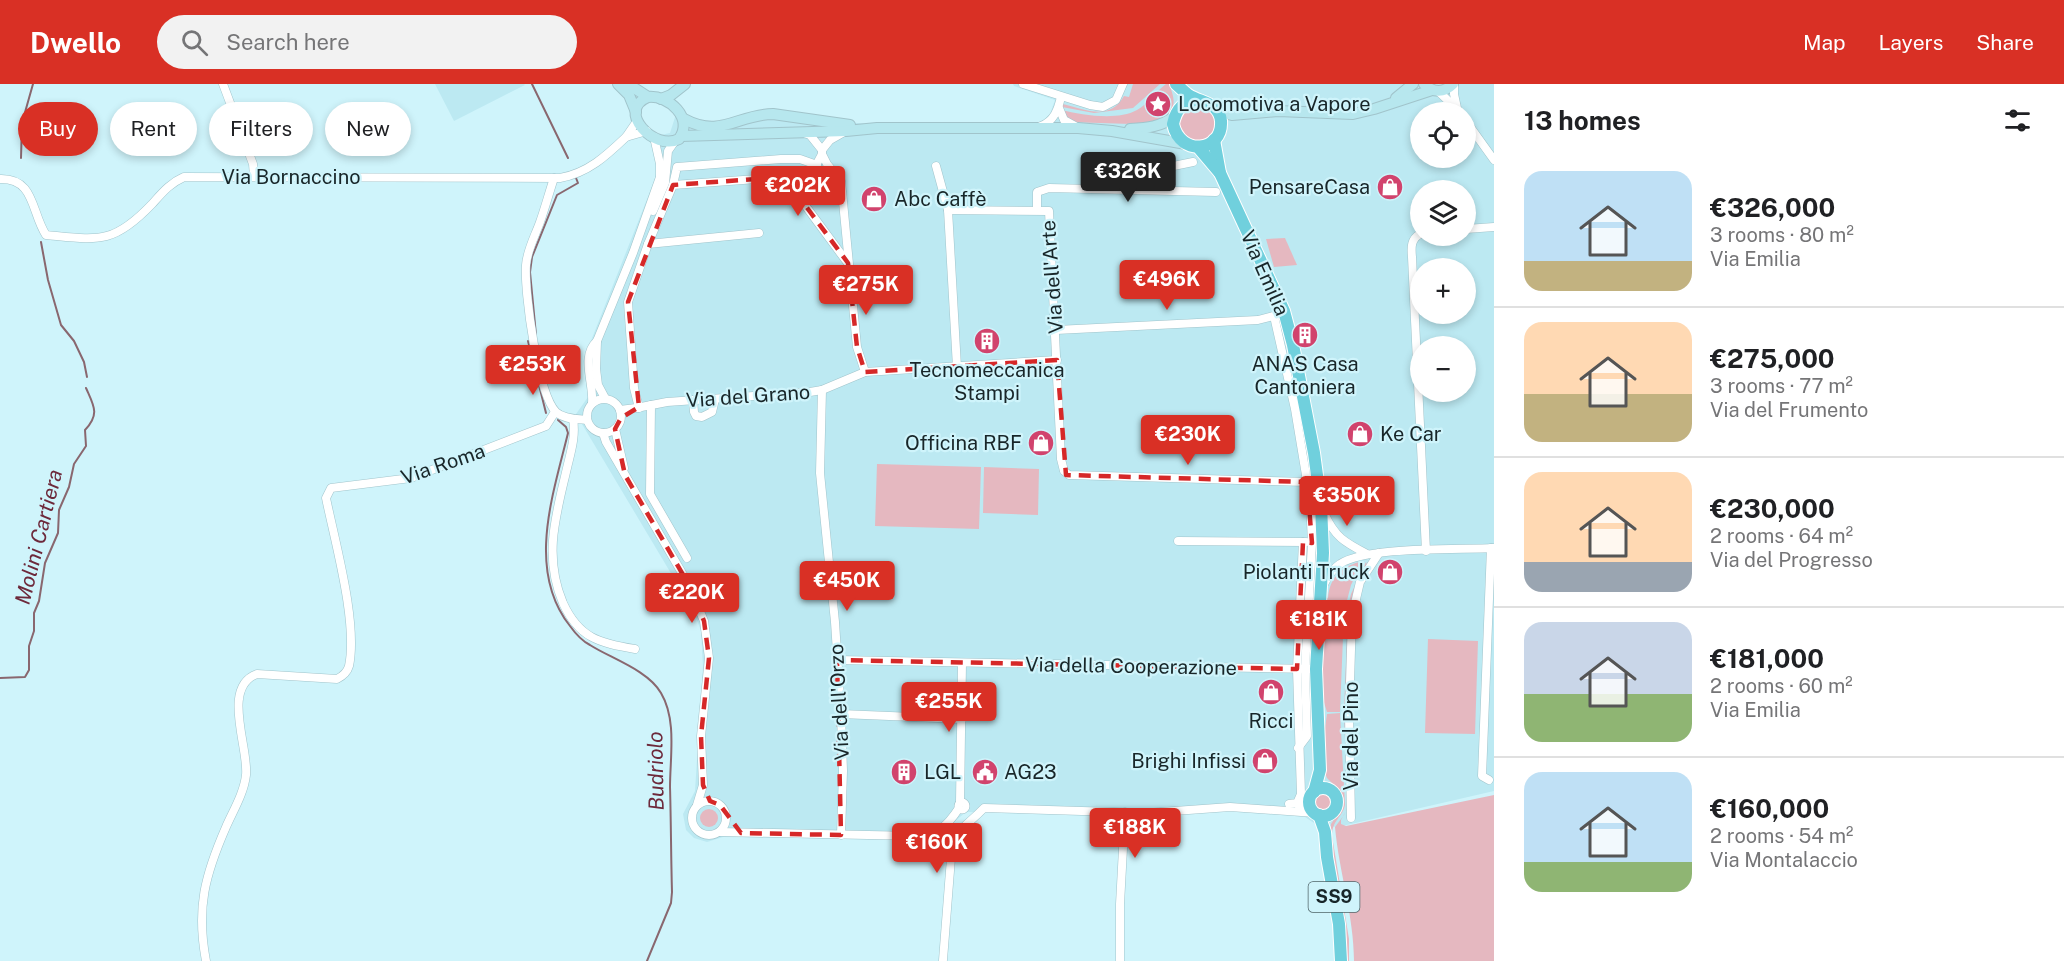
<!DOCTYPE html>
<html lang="en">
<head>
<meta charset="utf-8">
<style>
	:root { --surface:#fff; --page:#f2f2f2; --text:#202124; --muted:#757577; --line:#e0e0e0; --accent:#d93025 }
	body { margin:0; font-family:"Public Sans",sans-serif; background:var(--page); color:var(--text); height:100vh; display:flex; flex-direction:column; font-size:22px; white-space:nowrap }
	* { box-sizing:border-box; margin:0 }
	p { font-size:20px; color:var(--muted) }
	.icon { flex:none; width:33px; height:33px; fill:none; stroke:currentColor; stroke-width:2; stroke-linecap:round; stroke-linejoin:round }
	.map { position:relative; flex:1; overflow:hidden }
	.panel { display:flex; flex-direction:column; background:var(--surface); width:570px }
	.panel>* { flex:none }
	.top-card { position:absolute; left:18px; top:18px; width:570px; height:54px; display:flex; gap:12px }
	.tools { position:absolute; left:1410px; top:18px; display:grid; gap:12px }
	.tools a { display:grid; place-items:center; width:66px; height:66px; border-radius:50%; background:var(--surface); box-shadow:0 3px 9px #0003; font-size:30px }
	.price { position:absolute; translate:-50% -51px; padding:0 14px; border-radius:6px; background:var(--accent); color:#fff; font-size:20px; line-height:39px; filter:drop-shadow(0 2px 3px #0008) }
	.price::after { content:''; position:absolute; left:50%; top:36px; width:18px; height:14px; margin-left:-9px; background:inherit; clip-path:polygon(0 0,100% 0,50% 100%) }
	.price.current { background:#222; color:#fff }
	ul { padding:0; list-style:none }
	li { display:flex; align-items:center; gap:18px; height:150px; padding:0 30px }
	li+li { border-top:2px solid var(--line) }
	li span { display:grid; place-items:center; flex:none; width:168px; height:120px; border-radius:18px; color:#555 }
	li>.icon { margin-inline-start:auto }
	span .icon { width:72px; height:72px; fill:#fffc; stroke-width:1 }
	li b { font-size:26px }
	h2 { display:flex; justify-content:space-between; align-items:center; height:72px; padding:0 30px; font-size:26px }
	.tag { padding:0 21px; border-radius:27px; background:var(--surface); box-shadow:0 3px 9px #0003; font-size:21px; line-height:54px }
	.tag.current { background:var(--accent); color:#fff }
	header { display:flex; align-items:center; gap:36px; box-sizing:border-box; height:84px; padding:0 30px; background:var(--accent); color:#fff }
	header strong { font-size:28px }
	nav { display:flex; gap:33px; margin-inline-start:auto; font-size:21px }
	.search { width:420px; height:54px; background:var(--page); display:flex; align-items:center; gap:15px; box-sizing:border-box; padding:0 21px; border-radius:33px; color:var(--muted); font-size:22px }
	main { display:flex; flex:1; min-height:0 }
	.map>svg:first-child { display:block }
</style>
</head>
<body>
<header>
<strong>Dwello</strong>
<div class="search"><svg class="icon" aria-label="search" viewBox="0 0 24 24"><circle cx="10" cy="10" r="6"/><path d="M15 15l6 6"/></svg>Search here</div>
<nav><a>Map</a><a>Layers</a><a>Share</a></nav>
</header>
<main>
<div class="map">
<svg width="1494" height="877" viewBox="0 0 1494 877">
	<rect width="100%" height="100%" fill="#cff4fb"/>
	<g fill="#bce9f2" fill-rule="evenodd">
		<polygon points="435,0 524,0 525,1 454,37"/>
		<path d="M 1013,0 L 1494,0 L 1494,707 L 1338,743 L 1317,741 L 1302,731 L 1221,725 L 1162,732 L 966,728 L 937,752 L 926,756 L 723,753 L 707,758 L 694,754 L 686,746 L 683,730 L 695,707 L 703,582 L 701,547 L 694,528 L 576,330 L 588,313 L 583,277 L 655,95 L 658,80 L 652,53 L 670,49 L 677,27 L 696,35 L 716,38 L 738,34 L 815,35 L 879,41 L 1040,39 L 1050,30 L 1055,16 L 1014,2 ZM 1420,28 L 1466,28 L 1466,74 L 1420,74 ZM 1420,106 L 1466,106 L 1466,152 L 1420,152 ZM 1420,184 L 1466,184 L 1466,230 L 1420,230 ZM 1420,262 L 1466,262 L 1466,308 L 1420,308 Z"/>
	</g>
	<g fill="#e5b8c0">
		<path d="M 1133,0 L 1160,0 L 1133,24 L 1094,29 L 1062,23 L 1063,20 C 1086,26 1110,37 1124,12 L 1129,13 Z"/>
		<path d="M 1166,0 L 1169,0 C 1175,15 1177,24 1164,37 L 1131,40 L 1068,38 L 1061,26 C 1083,31 1117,37 1137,26 C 1148,20 1156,7 1166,0 Z"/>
		<circle cx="1197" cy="40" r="18"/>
		<polygon points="1285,154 1297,181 1274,183 1266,155"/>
		<polygon points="877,380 981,383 979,445 875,442"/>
		<polygon points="984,383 1039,385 1038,431 983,429"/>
		<path d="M 1363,477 L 1351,501 L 1344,528 L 1340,628 L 1327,628 L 1321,609 L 1325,515 L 1328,514 C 1330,492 1342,482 1363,477 Z"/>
		<polygon points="1366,478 1367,481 1353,512 1350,525 1346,628 1344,628 1348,524 1351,510"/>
		<polygon points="1428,555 1478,557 1475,650 1425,649"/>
		<path d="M 1340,629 L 1345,721 C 1342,734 1332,736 1332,752 L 1349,855 L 1349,877 L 1347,877 L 1346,852 L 1330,756 L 1331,740 L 1342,724 L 1343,718 L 1338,705 L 1327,694 L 1325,689 L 1324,651 L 1327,630 Z"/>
		<path d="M 1344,630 L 1345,630 L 1348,723 L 1341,736 L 1341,740 L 1346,742 L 1494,711 L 1494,877 L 1354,877 C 1354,832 1339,788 1335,743 L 1344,731 L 1348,722 Z"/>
		<circle cx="1324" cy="717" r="10"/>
		<circle cx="709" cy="734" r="9"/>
	</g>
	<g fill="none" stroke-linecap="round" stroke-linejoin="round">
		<g stroke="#89676f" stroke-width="2">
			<polyline points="532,0 568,74"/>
			<polyline points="21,74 22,39 33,0"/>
			<polyline points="41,158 48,196 61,241 74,257 84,278 87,293"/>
			<polyline points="536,251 530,188 532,173 557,111 578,99 576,94"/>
			<polyline points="528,257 546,329"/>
			<path d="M 558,336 L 566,343 L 568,349 C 553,411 526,486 570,542 C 575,549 582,557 590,561 C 610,574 648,586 661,609 C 677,636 670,673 670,703 C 671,738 671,773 672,808 L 671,819 L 647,877"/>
			<path d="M 0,594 L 25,593 L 29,586 L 29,562 L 34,547 L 34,529 L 39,517 L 45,479 L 58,449 L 59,426 L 69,403 L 74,380 L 86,362 L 85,346 C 100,330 94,322 86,304"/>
		</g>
		<defs>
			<g id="street">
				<polyline points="223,0 253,80 254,92"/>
				<polyline points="1023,0 1090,21 1103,23 1116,16 1123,0"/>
				<polyline points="1454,0 1454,10 1457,24"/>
				<polyline points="1438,7 1460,28"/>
				<polyline points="1059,24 1064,36 1075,42"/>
				<polyline points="637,37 626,53 647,47"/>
				<polyline points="1466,37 1494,76"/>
				<path d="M 1041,42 C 1054,37 1058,26 1061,13"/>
				<polyline points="844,48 830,56 822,66 822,70 813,87 799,100 802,117 847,178"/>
				<polyline points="804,49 810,51 822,66"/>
				<polyline points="822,70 827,80 841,97 857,263 865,288"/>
				<polyline points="936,82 948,126 957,283"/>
				<polyline points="813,87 835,89"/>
				<path d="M 554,94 C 549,109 545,124 540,138 C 535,152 527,166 526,181 C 524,208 538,310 556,328 C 563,335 577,335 587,336"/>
				<path d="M 0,95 C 35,94 31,128 46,151 C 98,156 113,161 152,120 C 162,109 170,99 184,93 L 560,94 C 588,89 606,72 626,53"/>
				<polyline points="673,101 677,83 781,75 800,75 817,81"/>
				<polyline points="1103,104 1120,93 1193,78"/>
				<polyline points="948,126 1049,127 1061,375 1064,387 1069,391 1307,398"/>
				<polyline points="1037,126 1037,108 1049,104 1216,108"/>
				<polyline points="653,127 665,99 668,67 675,57"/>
				<polyline points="1466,145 1494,143"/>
				<path d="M 1420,150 C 1411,155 1411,163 1412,173 L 1426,467"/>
				<polyline points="648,160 673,101 784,93 792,97 799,105"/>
				<polyline points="1274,232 1295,325 1310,415 1312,459 1305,585 1307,652 1298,664"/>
				<polyline points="1056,246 1258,236 1277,231"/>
				<polyline points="597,257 596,285 598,301 605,314"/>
				<polyline points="822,306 820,389 835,538 841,630 843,687 841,751"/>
				<circle cx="604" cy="332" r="17"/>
				<polyline points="693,316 694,328 696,332 702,333 712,328 715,315"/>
				<path d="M 592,319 C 594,300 580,272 597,257 L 633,169 L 660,93 L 660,80 L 654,53"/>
				<polyline points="651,321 650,410 687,474"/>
				<polyline points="639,324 634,304 628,218 648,160 759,149"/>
				<polyline points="620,326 636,324 667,318 810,308 822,306 865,288 1057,276"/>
				<path d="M 573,335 C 576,352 571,367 567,384 C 556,431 543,472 563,519 C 579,554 599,559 635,565"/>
				<polyline points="615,345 624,384"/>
				<polyline points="603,349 606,358 689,501 704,537 709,574 701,652 703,701 697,721"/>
				<path d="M 1324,429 C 1335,453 1344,458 1367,470"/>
				<polyline points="1178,457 1306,458"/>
				<path d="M 1323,502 C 1327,494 1332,485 1340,480 C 1366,462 1459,466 1494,464"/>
				<polyline points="837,576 1316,585"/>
				<polyline points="841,630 962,635"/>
				<polyline points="1489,696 1482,692 1491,464"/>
				<circle cx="709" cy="734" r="17"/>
				<circle cx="962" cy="722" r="3.5"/>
				<polyline points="960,719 962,579"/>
				<polyline points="1289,720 1297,719 1301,710 1297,585 1303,458"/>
				<polyline points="1298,726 1311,711"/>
				<polyline points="1351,734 1349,632 1352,532 1360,498 1379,469"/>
				<path d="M 720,748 L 915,752 C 938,750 946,744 959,724"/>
				<path d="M 943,876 L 951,774 C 958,740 963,746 984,724 L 1147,729 L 1230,723 L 1315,729"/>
				<path d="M 206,877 C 196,824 205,791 226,743 C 233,727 244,709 246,691 C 249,664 221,603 257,590 L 337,595 C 343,592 347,589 349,582 C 358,539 335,458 326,414 L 331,404 L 411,394 L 546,342 L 555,328"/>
				<polyline points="1120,877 1120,820 1125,728"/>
			</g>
			<g id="secondary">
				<polyline points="618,0 629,11 636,28"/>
				<polyline points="628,0 648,13"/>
				<path d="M 1424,0 C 1433,9 1444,9 1453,0"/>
				<path d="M 648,13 C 669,11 694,34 679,55 C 655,68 615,27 648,13 Z"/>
				<polyline points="1396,14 1413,0"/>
				<polyline points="661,15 671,11 685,0"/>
				<polyline points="1217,27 1232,31 1278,27 1353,30 1374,25 1432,6"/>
				<path d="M 684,35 C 721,55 738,30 773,30 L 850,41"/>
				<path d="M 1130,45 C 1147,44 1161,43 1175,32"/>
				<polyline points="681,52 846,47 877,44 1078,44 1112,47 1186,60"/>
			</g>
			<g id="primary">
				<path d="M 1176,0 C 1181,4 1185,9 1190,12 C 1203,19 1219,19 1221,37 C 1223,68 1180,73 1173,40 C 1176,25 1183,17 1198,16"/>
				<polyline points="1214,56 1220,89 1284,227 1293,261 1314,369 1321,421 1323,469 1316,585 1320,686 1314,708"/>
				<polyline points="1198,63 1220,89"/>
				<circle cx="1323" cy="718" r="14"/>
				<polyline points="1319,731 1325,748 1327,773 1339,840 1341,877"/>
			</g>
		</defs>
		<use href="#street" stroke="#a1c4cb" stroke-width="9"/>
		<use href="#secondary" stroke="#a1c4cb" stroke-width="12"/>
		<use href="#primary" stroke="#fff" stroke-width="14"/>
		<use href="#street" stroke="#fff" stroke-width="8"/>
		<use href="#secondary" stroke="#b7e7ee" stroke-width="10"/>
		<use href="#primary" stroke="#70d0dd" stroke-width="12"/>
	</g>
	<path fill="none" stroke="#d62828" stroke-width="4.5" stroke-dasharray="12 8" stroke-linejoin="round" d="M 784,93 L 799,105 L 802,117 L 848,179 L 857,263 L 865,288 L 1057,276 L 1066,391 L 1307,398 L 1312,459 L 1303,458 L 1297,585 L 837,576 L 841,751 L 741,749 L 720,721 L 710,717 L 703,701 L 701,652 L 709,574 L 704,537 L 689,501 L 625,391 L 615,345 L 621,334 L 639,323 L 628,218 L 673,101 Z"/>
	<defs>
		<symbol id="sight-disc" viewBox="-11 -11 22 22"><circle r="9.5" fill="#d1436d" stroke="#cff4fb"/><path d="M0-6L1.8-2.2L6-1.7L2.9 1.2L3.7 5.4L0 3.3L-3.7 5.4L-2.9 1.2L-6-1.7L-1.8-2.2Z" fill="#fff"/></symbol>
		<symbol id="shop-disc" viewBox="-11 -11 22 22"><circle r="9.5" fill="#d1436d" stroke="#cff4fb"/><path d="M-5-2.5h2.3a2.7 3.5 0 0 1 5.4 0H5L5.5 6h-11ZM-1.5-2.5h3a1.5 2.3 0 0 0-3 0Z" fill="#fff"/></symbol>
		<symbol id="building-disc" viewBox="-11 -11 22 22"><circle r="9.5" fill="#d1436d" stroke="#cff4fb"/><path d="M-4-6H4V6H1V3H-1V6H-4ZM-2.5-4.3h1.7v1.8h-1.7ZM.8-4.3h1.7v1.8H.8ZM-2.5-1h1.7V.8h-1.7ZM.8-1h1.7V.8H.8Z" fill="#fff"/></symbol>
		<symbol id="civic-disc" viewBox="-11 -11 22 22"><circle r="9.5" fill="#d1436d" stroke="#cff4fb"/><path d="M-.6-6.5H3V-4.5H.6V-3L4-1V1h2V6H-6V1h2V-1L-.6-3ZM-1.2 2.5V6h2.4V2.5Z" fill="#fff"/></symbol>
	</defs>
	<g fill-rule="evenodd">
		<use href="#sight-disc" x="1143" y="5" width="30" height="30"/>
		<use href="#shop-disc" x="1375" y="88" width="30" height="30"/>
		<use href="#shop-disc" x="859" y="100" width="30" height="30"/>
		<use href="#building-disc" x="1290" y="236" width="30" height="30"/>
		<use href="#building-disc" x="972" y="242" width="30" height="30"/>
		<use href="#shop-disc" x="1345" y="335" width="30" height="30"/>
		<use href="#shop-disc" x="1026" y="344" width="30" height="30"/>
		<use href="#shop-disc" x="1375" y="473" width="30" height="30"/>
		<use href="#shop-disc" x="1256" y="593" width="30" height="30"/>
		<use href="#shop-disc" x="1250" y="662" width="30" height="30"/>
		<use href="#building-disc" x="889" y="673" width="30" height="30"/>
		<use href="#civic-disc" x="970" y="673" width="30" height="30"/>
	</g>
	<g text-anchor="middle" stroke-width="4.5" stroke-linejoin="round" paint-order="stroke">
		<rect fill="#cff4fb" stroke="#4f6468" stroke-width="1.5" x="1308.5" y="798" width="51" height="30" rx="4.5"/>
		<g font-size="18" font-weight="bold" fill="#182629">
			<text x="1334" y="819">SS9</text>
		</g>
		<g font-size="20" fill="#182629" stroke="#cff4fb" text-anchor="start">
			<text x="1178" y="27">Locomotiva a Vapore</text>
			<text x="1370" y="110" text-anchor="end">PensareCasa</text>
			<text x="894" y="122">Abc Caffè</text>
			<text x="1305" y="287" text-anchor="middle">ANAS Casa<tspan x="1305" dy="23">Cantoniera</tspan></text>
			<text x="987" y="293" text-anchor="middle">Tecnomeccanica<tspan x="987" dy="23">Stampi</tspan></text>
			<text x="1380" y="357">Ke Car</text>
			<text x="1022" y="366" text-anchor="end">Officina RBF</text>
			<text x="1370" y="495" text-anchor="end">Piolanti Truck</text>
			<text x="1271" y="644" text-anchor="middle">Ricci</text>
			<text x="1246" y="684" text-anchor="end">Brighi Infissi</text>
			<text x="924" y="695">LGL</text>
			<text x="1004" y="695">AG23</text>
		</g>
		<g font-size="20" fill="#182629" stroke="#cff4fb">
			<text x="291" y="100">Via Bornaccino</text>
			<text transform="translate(1265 189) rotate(66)" y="7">Via Emilia</text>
			<text transform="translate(1052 193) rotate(-94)" y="7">Via dell'Arte</text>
			<text transform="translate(748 312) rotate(-4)" y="7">Via del Grano</text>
			<text transform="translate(443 380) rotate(-19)" y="7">Via Roma</text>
			<text transform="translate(1131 582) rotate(1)" y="7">Via della Cooperazione</text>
			<text transform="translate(839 618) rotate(-93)" y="7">Via dell'Orzo</text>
			<text transform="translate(1351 652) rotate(-90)" y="7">Via del Pino</text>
		</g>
		<g font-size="21" font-style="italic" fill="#6d293b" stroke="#cff4fb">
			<text transform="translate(39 453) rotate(-76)" y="7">Molini Cartiera</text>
			<text transform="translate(656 687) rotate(-91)" y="7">Budriolo</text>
		</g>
	</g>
</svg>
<div class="tools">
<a><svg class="icon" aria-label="locate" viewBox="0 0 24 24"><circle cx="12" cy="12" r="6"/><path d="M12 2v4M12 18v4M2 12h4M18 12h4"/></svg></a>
<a><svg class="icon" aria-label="layers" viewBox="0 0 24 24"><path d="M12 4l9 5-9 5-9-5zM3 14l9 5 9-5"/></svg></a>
<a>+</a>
<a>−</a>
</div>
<b class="price current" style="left:1128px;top:119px">€326K</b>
<b class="price" style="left:798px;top:133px">€202K</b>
<b class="price" style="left:1167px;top:227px">€496K</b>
<b class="price" style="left:866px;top:232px">€275K</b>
<b class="price" style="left:533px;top:312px">€253K</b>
<b class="price" style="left:1188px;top:382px">€230K</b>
<b class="price" style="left:1347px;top:443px">€350K</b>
<b class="price" style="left:847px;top:528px">€450K</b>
<b class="price" style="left:692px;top:540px">€220K</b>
<b class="price" style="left:1319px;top:567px">€181K</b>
<b class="price" style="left:949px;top:649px">€255K</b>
<b class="price" style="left:1135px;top:775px">€188K</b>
<b class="price" style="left:937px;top:790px">€160K</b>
<div class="top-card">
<a class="tag current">Buy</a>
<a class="tag">Rent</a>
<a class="tag">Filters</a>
<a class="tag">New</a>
</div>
</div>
<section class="panel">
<h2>13 homes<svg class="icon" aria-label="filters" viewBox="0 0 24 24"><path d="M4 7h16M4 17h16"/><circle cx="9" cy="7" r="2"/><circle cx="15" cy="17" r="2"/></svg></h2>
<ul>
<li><span style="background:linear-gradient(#bfe0f5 75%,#c2b280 0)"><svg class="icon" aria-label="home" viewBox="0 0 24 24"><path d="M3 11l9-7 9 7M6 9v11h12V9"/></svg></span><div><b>€326,000</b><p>3 rooms · 80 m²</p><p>Via Emilia</p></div></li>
<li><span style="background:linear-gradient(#ffd9b3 60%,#c2b280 0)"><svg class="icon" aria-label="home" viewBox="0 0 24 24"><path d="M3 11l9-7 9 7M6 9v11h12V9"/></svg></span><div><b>€275,000</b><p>3 rooms · 77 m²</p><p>Via del Frumento</p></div></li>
<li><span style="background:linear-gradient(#ffd9b3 75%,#9aa5b1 0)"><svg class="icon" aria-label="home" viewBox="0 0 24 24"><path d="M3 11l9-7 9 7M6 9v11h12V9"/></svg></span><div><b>€230,000</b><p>2 rooms · 64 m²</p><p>Via del Progresso</p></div></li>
<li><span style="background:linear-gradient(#c9d6e8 60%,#8fb573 0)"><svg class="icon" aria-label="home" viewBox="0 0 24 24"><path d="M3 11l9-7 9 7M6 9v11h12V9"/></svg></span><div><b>€181,000</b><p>2 rooms · 60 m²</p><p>Via Emilia</p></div></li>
<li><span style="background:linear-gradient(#bfe0f5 75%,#8fb573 0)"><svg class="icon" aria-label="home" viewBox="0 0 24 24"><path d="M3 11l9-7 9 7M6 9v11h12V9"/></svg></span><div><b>€160,000</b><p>2 rooms · 54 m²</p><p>Via Montalaccio</p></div></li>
</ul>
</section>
</main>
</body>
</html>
